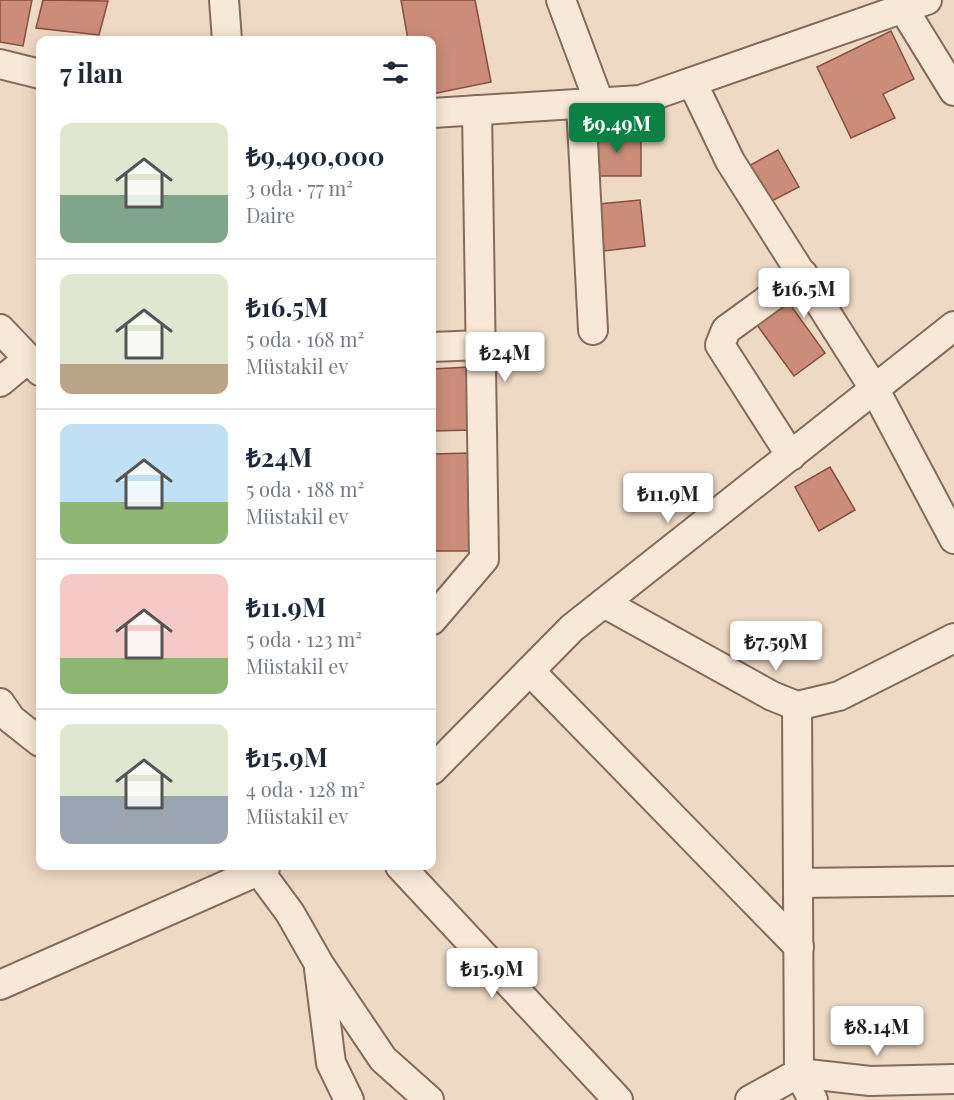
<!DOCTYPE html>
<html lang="tr">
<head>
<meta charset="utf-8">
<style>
	:root { --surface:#fff; --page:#f2f2f3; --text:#1f2937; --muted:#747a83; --line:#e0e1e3; --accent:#0b8043 }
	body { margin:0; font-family:"Playfair Display",serif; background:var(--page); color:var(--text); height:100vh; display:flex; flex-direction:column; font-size:22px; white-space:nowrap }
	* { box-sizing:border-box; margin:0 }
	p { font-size:20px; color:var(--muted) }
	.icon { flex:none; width:33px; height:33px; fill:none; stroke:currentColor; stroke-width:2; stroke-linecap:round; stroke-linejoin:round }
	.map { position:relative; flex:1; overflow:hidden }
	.sheet { position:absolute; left:36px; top:36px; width:400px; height:834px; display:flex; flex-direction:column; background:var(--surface); border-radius:12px; box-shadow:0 3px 15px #0003 }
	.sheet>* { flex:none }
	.price { position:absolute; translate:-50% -51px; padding:0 14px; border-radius:6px; background:#fff; color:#222; font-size:20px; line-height:39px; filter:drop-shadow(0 2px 3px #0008) }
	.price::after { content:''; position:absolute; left:50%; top:36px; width:18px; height:14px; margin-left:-9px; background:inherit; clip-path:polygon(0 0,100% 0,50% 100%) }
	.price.current { background:var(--accent); color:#fff }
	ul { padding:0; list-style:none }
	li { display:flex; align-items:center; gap:18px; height:150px; padding:0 24px }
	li+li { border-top:2px solid var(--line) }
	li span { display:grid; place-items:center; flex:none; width:168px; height:120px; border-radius:12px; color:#555 }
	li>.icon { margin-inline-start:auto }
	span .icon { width:72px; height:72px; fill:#fffc; stroke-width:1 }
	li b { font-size:26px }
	h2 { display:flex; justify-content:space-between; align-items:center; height:72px; padding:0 24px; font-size:26px }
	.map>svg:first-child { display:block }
</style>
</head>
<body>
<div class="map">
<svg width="954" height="1100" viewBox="0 0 954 1100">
	<rect width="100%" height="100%" fill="#eed9c4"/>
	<g fill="#cb8c7a" stroke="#874f41" stroke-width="1.5">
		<polygon points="0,0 32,0 23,46 0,42"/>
		<polygon points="43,0 108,1 99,35 36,28"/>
		<polygon points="401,0 475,0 491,82 432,94 432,40 408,40"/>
		<polygon points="891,31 914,79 883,94 895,118 851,138 817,67"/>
		<rect x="593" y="131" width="48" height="45"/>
		<polygon points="778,150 799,187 764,205 745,168"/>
		<polygon points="640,200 645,246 604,251 599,204"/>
		<polygon points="789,303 825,353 794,376 757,325"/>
		<polygon points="469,367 472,430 432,431 432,369"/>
		<polygon points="472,453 473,551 432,551 432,454"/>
		<polygon points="830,467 855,510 819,531 795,487"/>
	</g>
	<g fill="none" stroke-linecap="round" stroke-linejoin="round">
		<defs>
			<g id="minor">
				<polyline points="224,0 227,40"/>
				<polyline points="561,0 599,102"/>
				<polyline points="903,8 954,91"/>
				<polyline points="0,64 40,74"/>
				<polyline points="692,82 730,161 875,390 954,539"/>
				<polyline points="581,104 593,330"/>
				<polyline points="432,113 640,100 927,0"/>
				<polyline points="0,329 40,371"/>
				<polyline points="432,347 481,345"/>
				<polyline points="0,382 28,359"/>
				<polyline points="791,456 720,345 726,330 803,274"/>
				<polyline points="604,603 772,696 797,706 839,696 954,638"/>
				<polyline points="432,620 484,559 477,110"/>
				<polyline points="530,671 799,947"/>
				<polyline points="0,703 11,719 40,742"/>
				<polyline points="432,770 572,628 954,326"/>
				<polyline points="240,866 259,871 290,913 319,964 383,1059 429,1100"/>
				<polyline points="400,866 618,1100"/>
				<polyline points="798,883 954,881"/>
				<polyline points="319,969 331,1063 349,1100"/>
				<polyline points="0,985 265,868"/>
				<polyline points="799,1073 870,1081 954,1079"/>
				<polyline points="799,1073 813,1100"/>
				<polyline points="750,1100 799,1073 797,706"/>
			</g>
		</defs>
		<use href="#minor" stroke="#886a5b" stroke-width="32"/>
		<use href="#minor" stroke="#f8e8d7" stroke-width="28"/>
	</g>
</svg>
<b class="price current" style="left:617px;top:154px">₺9.49M</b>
<b class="price" style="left:804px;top:319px">₺16.5M</b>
<b class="price" style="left:505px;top:383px">₺24M</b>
<b class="price" style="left:668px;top:524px">₺11.9M</b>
<b class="price" style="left:776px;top:672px">₺7.59M</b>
<b class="price" style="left:492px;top:999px">₺15.9M</b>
<b class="price" style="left:877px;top:1057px">₺8.14M</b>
<section class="sheet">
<h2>7 ilan<svg class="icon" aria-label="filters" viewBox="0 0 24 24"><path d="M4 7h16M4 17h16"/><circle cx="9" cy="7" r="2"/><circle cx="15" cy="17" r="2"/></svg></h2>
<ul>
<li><span style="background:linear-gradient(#dfe7d0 60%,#7fa58c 0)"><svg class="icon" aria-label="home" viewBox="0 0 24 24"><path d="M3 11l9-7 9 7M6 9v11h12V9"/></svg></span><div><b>₺9,490,000</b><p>3 oda · 77 m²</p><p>Daire</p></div></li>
<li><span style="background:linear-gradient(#dfe7d0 75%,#b9a48a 0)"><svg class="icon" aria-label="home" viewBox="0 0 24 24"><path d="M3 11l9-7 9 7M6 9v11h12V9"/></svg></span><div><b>₺16.5M</b><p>5 oda · 168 m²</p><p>Müstakil ev</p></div></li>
<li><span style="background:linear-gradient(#bfe0f5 65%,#8fb573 0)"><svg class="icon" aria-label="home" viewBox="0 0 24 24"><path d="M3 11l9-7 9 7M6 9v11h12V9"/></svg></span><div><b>₺24M</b><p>5 oda · 188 m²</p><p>Müstakil ev</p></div></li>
<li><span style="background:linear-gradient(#f6c9c9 70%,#8fb573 0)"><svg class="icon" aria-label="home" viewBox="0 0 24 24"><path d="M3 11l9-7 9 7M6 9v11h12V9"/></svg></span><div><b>₺11.9M</b><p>5 oda · 123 m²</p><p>Müstakil ev</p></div></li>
<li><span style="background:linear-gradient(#dfe7d0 60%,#9aa5b1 0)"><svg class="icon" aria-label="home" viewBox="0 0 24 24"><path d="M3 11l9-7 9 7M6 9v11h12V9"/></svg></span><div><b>₺15.9M</b><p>4 oda · 128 m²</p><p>Müstakil ev</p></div></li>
</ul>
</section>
</div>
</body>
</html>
